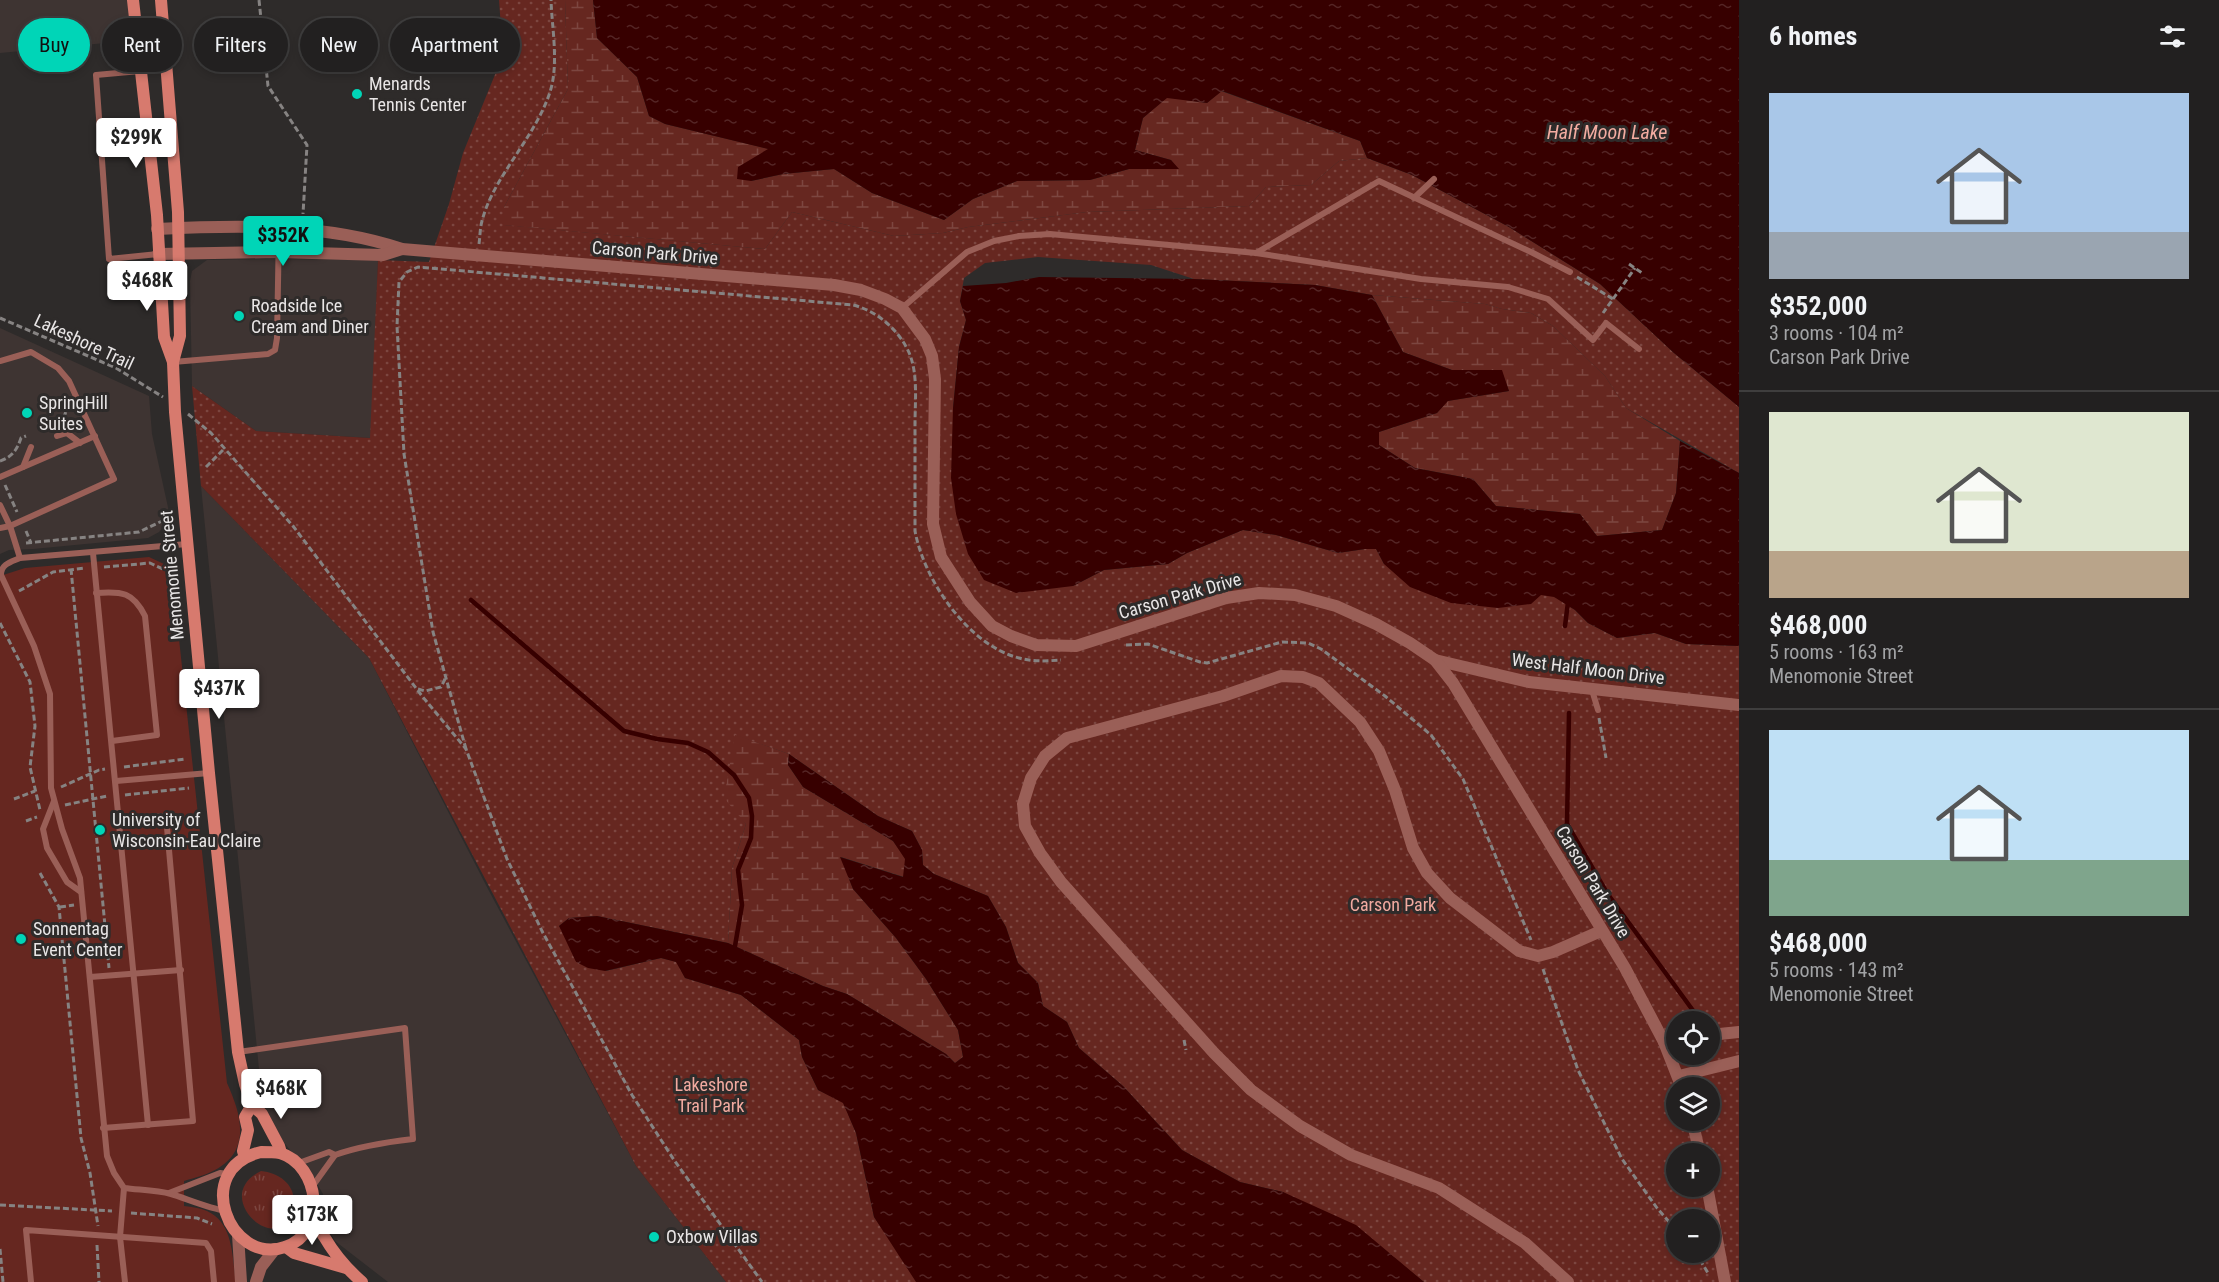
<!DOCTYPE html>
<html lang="en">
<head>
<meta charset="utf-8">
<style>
	:root { --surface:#222020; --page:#2a2829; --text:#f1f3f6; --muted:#a2a3a5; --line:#3f3e3e; --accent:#00d5b7 }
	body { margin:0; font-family:"Roboto Condensed",sans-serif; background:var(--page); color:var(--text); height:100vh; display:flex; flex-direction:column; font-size:22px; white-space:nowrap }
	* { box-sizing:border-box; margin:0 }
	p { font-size:20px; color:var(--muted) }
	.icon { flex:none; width:33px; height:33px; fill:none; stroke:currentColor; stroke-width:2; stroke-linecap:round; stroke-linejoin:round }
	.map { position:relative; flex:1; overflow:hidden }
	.sheet { display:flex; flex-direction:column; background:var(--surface); width:480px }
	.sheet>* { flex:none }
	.top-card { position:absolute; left:18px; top:18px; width:570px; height:54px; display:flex; gap:12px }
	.tools { position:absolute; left:1666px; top:1011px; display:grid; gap:12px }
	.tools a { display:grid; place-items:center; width:54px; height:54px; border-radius:50%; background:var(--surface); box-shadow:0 3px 9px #0003,0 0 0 2px var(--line); font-size:30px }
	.price { position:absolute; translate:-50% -51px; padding:0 14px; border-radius:6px; background:#fff; color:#222; font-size:20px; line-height:39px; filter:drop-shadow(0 2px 3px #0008) }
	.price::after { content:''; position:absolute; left:50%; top:36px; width:18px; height:14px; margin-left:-9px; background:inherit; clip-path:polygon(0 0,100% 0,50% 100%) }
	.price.active { background:var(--accent); color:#111 }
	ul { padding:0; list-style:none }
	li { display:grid; align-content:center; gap:12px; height:318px; padding:0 30px }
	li+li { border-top:2px solid var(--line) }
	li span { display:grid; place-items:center; height:186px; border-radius:0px; color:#555 }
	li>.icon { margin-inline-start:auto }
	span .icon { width:108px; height:108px; fill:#fffc; stroke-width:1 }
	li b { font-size:26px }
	h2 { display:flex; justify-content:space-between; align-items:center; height:72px; padding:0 30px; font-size:26px }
	.tag { padding:0 21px; border-radius:27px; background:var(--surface); box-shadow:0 3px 9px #0003,0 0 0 2px var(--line); font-size:21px; line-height:54px }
	.tag.active { background:var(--accent); color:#111 }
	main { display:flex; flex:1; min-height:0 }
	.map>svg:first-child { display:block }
</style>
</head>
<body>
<main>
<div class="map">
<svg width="1739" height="1282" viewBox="0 0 1739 1282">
	<defs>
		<pattern id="grass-tufts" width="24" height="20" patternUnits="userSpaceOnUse" patternTransform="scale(1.5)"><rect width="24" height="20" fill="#662720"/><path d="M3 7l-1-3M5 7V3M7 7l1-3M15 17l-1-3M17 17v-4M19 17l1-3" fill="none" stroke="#7c4640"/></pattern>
		<pattern id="wetland-marsh" width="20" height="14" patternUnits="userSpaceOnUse" patternTransform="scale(1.5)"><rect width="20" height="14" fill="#662720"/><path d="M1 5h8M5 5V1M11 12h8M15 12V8" fill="none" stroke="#7c4640"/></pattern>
		<pattern id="park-dots" width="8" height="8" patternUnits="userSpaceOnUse" patternTransform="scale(1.5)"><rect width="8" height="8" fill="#662720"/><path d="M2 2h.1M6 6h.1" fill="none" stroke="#7c4640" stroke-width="1.8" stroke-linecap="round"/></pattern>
		<pattern id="water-ripples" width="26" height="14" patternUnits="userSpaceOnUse" patternTransform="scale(1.5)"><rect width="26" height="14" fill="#370000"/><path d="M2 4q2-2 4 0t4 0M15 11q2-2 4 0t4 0" fill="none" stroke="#542525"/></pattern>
	</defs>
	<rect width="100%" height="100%" fill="#2e2b2a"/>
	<g fill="#3e3432">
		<polygon points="0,0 133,0 137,40 0,53"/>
		<polygon points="277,259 378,260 371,438 256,431 192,386 190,281 192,271 207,260"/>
		<polygon points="0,328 149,396 152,434 169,512 165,525 159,532 148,538 33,549 9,550 0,554"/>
		<polygon points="201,486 369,658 489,891 636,1166 726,1282 388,1282 335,1241 324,1222 323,1194 306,1165 293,1154 283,1141 267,1113 260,1079"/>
	</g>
	<path fill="url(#grass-tufts)" d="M 261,1171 C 281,1173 298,1187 293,1208 C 281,1261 208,1197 261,1171 Z"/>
	<g fill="url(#wetland-marsh)">
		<polygon points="565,0 593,0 597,38 637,77 649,116 665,124 769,149 751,181 783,174 834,169 872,193 944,220 973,199 1017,181 1090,180 1129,169 1178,169 1171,160 1135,150 1143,118 1167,97 1207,103 1221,91 1360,141 1367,158 1339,161 1311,185 1266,187 1249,206 1087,212 968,227 943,233 894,236 792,212 765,249 503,225 504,207 568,89"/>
		<polygon points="1372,295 1485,304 1502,309 1531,313 1553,326 1605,376 1626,408 1680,441 1676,493 1662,530 1597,536 1580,514 1496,506 1473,479 1415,468 1379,445 1379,432 1437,413 1447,401 1509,391 1501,370 1452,370 1403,352"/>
		<polygon points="445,551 734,734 789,754 788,765 803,787 893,841 906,859 904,877 841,857 853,889 896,938 926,979 958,1030 963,1057 955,1063 946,1054 847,994 823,986 728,943 732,868 746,824"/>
	</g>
	<path fill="url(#park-dots)" fill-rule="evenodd" d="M 499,0 L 565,0 L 568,89 L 504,207 L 504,225 L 765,249 L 792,212 L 894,236 L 943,233 L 968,227 L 1087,212 L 1249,206 L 1266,187 L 1311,185 L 1339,161 L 1367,158 L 1412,175 L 1509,227 L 1600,284 L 1674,353 L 1739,407 L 1739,473 L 1626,408 L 1605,376 L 1553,326 L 1531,313 L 1502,309 L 1485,304 L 1372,295 L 1315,285 L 1194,279 L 1151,265 L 1038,257 L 985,263 L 964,278 L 960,301 L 966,320 L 959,347 L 953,408 L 1073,586 L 1104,570 L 1168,564 L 1187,553 L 1243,530 L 1276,535 L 1338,553 L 1365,549 L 1376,549 L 1384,564 L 1554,596 L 1575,610 L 1588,623 L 1617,638 L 1655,633 L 1686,644 L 1739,646 L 1739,1282 L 1424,1282 L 1399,1262 L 1283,1192 L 1240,1182 L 1182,1150 L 1123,1086 L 1079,1048 L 1067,1022 L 1043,1006 L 1038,983 L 1018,963 L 1006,927 L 988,896 L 934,874 L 923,865 L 922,850 L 912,831 L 878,816 L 789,754 L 735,735 L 724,798 L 746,824 L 732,868 L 728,943 L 597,916 L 569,918 L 559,926 L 606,971 L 661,958 L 677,962 L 685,978 L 741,995 L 799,1040 L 802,1057 L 818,1090 L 843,1102 L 856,1133 L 874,1217 L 920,1282 L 726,1282 L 636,1166 L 369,658 L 201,486 L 192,386 L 256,431 L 370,438 L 378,260 L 429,262 L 449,204 L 463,153 L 503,55 ZM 1677,1022 L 1710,1022 L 1710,1054 L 1677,1054 ZM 1677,1088 L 1710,1088 L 1710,1120 L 1677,1120 ZM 1677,1154 L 1710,1154 L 1710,1186 L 1677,1186 ZM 1677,1220 L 1710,1220 L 1710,1252 L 1677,1252 Z"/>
	<path fill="#662720" d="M 149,557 L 164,564 L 172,574 L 227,1083 C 241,1114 252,1150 215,1170 C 206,1175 194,1178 184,1181 L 184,1206 C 192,1207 200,1208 207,1211 C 234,1223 232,1258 236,1282 L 0,1282 L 0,576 L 25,568 Z"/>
	<g fill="url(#water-ripples)">
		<polygon points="593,0 1739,0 1739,407 1674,353 1600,284 1509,227 1412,175 1367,158 1360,141 1222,91 1207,103 1167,98 1143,118 1135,150 1171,160 1179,169 1129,169 1090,180 1017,181 973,199 944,220 872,193 834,169 783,174 751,181 737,179 738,167 768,149 665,124 649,116 637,77 597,38"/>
		<polygon points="1039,277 1194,279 1315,285 1372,295 1403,352 1452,370 1502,370 1509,391 1448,401 1437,413 1379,432 1379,445 1415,468 1473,479 1496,506 1580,514 1597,536 1662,530 1676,493 1680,441 1739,473 1739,646 1686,644 1655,633 1617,638 1588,623 1575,610 1554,597 1541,595 1531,604 1498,608 1451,603 1410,587 1384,564 1376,549 1365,549 1338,553 1276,535 1243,530 1187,553 1168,564 1104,570 1073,586 1016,593 984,580 968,554 956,514 951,478 953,408 959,347 966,320 960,301 963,286 1006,283"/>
		<polygon points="789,754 878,816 912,831 922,850 923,865 934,874 988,896 1006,927 1018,963 1038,983 1043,1006 1067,1022 1079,1048 1123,1086 1182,1150 1240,1182 1283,1192 1356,1225 1424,1282 916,1282 874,1217 856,1133 843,1103 818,1090 802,1057 799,1040 741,995 685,978 676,962 661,958 605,971 588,968 576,962 559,926 569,918 597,916 728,943 823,986 847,994 946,1054 955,1063 963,1057 958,1030 926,979 896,938 853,889 840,857 903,877 905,859 893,841 803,787 788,765"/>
	</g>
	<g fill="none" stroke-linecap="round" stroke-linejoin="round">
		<g stroke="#370000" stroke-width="4.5">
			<polyline points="471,600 624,731 657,739 688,743 708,752 734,775 749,798 752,816 751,838 738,870 742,905 735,946"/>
			<polyline points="1565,626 1568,602"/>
			<polyline points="1567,824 1607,893 1697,1016"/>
			<polyline points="1567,825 1569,713"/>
		</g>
		<g stroke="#868382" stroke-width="3" stroke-dasharray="6 3" stroke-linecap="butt">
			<polyline points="259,0 268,86 307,145 303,214"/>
			<path d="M 479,244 C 480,237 480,228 482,221 C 493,177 535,138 550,92 C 559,64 552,29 551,0"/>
			<polyline points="1629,264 1642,273"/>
			<polyline points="1577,277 1613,299 1603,313"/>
			<polyline points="1613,299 1635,268"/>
			<polyline points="0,318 116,368 163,397"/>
			<polyline points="188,414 211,433 293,526 422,696 466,749 507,859 543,933 632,1095 674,1160 762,1282"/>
			<path d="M 57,424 C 65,418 68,411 65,401"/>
			<path d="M 0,461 C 12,457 17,450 21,438 L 26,436"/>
			<polyline points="206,467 225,448"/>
			<polyline points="5,485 17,512"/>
			<polyline points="26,531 31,543"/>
			<polyline points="26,543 139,532 162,521"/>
			<polyline points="104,567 150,563 165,570"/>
			<polyline points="71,569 109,968"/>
			<polyline points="19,591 53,572 85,568"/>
			<polyline points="0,623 30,682 35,726 30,767 40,810"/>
			<polyline points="1126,645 1148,644 1200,662 1207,663 1282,642 1308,643 1321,649 1385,696 1431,735 1463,779 1531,940"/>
			<polyline points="418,689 425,691 441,687 446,677"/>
			<polyline points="1599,718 1606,758"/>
			<path d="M 466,749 L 433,632 L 404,454 L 397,326 L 399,282 L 407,272 L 418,267 L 853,305 C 878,311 901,332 910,355 C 918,376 915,402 915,424 C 915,460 915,495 915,531 C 924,580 968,645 1019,658 C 1033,662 1047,661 1061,660"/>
			<polyline points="124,767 185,759"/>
			<polyline points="61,787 99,770 105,769"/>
			<polyline points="125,795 189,788"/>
			<polyline points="14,799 35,791"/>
			<polyline points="65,805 107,796"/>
			<polyline points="26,821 37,817"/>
			<polyline points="40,873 59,907 81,1138 90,1173 98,1226"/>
			<polyline points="60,907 74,905"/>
			<polyline points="1543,969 1578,1070 1622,1159 1657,1208 1677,1231"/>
			<polyline points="1184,1040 1186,1050"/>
			<polyline points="0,1205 112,1211"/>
			<polyline points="131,1213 197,1218 212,1224"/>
			<polyline points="97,1245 99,1282"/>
			<polyline points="0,1249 3,1282"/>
			<polyline points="1695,1252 1708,1273"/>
		</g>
		<g stroke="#9a5f57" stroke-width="6">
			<polyline points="140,71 96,75 109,259 158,254"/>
			<polyline points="1414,198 1434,179"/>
			<polyline points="1256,253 1379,181 1533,253 1570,272"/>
			<polyline points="902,308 967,252 994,241 1019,236 1050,234 1256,253 1421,279 1508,287 1548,299 1593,340 1606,323 1639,349"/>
			<polyline points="0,361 31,352 58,368 69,381 114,479 10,526 0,528"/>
			<polyline points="173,362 268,354 275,350 277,338 279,228"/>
			<polyline points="57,436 67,433 80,443"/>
			<polyline points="23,467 31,447"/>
			<polyline points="0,477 95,436"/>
			<polyline points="0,505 10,526 20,558"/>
			<path d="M 187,544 L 20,558 C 11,562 1,564 1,575 L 34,646 L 50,694 L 51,788 L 62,829 L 80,878 L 107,1156 L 114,1173 L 124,1188 C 139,1190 156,1190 171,1194 C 182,1197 216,1211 224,1210"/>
			<polyline points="93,553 148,1125"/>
			<path d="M 96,593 C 122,591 133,592 145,616 L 157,735 L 112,741"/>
			<polyline points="1592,690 1598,710"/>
			<polyline points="116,781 209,773"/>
			<polyline points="54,801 43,829 47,848 67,882 81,892"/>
			<polyline points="90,977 181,970"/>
			<path d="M 238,1052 L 405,1028 L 413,1139 C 387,1142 360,1146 335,1155"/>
			<polyline points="103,1128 193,1121 166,816 119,819"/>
			<polyline points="296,1164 329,1152 335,1155 312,1187"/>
			<polyline points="124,1188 120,1237 125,1282"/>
			<polyline points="169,1193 220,1173 228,1174"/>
			<polyline points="31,1282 26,1230 206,1243 211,1251 214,1282"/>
		</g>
		<g stroke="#9a5f57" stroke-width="12">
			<polyline points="1435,660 1529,682 1739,705"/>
			<polyline points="1710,1035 1739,1032"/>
			<polyline points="1664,1042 1677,1040"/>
			<polyline points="1679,1076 1739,1061"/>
			<polyline points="238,1235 241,1282"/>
			<polyline points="256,1282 261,1267 275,1249"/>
			<polyline points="1568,1282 1525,1243 1439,1188 1351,1155 1300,1126 1251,1090 1214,1053 1061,882 1040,853 1025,826 1023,804 1031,778 1045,756 1067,738 1223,696 1281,676 1303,677 1319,683 1360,722 1379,751 1395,790 1413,848 1427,873 1450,898 1519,951 1538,956 1553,952 1601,931"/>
		</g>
		<g stroke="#9a5f57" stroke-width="12">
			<path d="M 157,229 C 237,225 325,223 402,249 L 834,285 L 861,290 L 885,299 L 902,308 L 925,339 L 932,356 L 935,379 L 933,524 L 941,557 L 970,602 L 992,626 L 1011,636 L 1036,645 L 1076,646 L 1226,598 L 1259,593 L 1295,595 L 1336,606 L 1376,624 L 1410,643 L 1435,660 L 1453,683 L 1625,968 L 1664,1042 L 1682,1088"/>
			<polyline points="158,254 277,252 383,255 402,249"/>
			<polyline points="1692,1120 1700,1154"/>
			<polyline points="1707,1186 1725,1282"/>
		</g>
		<g stroke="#d77a6e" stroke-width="12">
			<polyline points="133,0 157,215 164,337 173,362 175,412 209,773 238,1052 245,1084 252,1105 262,1114 279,1146 281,1153"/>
			<polyline points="161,0 178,212 180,336 173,362"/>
			<path d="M 261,1152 C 267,1152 274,1152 280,1153 C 320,1165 328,1233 285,1247 C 229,1266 191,1168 261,1152 Z"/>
			<polyline points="245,1157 243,1151 248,1130 245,1117 252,1105"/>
			<path d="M 312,1219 C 319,1224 320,1232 325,1238 C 335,1255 347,1269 362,1282"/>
			<polyline points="286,1247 294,1253 346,1268"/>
		</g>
	</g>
	<g fill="#00d5b7" stroke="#2e2b2a" stroke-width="2">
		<circle cx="357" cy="94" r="6"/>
		<circle cx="239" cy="316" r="6"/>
		<circle cx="27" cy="413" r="6"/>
		<circle cx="100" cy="830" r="6"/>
		<circle cx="21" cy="939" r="6"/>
		<circle cx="654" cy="1237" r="6"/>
	</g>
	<g text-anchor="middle" stroke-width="6" stroke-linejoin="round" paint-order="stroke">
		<g font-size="18" fill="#e9e6e6" stroke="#2e2b2a" text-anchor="start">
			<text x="369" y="90">Menards<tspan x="369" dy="21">Tennis Center</tspan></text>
			<text x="251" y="312">Roadside Ice<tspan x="251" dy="21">Cream and Diner</tspan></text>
			<text x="39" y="409">SpringHill<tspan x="39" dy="21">Suites</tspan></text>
			<text x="112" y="826">University of<tspan x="112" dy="21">Wisconsin-Eau Claire</tspan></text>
			<text x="33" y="935">Sonnentag<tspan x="33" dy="21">Event Center</tspan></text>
			<text x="666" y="1243">Oxbow Villas</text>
		</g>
		<g font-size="18" fill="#e9e6e6" stroke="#2e2b2a">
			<text transform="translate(655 253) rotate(5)" y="6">Carson Park Drive</text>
			<text transform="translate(84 342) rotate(25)" y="6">Lakeshore Trail</text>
			<text transform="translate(172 575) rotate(-95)" y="6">Menomonie Street</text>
			<text transform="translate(1180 596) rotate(-16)" y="6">Carson Park Drive</text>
			<text transform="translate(1588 669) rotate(7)" y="6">West Half Moon Drive</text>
			<text transform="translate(1593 882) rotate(59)" y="6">Carson Park Drive</text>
		</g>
		<g font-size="18" fill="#f2aaa0" stroke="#2e2b2a">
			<text x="1393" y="911">Carson Park</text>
			<text x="711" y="1091">Lakeshore<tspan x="711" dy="21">Trail Park</tspan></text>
		</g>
		<g font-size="20" font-style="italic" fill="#f3aca1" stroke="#2e2b2a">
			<text x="1607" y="139">Half Moon Lake</text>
		</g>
	</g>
</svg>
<div class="tools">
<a><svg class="icon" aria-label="locate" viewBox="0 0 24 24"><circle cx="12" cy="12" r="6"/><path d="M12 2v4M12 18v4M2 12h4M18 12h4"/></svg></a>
<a><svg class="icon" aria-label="layers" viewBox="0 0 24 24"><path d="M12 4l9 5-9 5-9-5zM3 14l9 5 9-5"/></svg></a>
<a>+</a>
<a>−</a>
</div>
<b class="price" style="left:136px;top:169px">$299K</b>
<b class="price active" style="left:283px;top:267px">$352K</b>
<b class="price" style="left:147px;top:312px">$468K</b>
<b class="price" style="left:219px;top:720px">$437K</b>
<b class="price" style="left:281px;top:1120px">$468K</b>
<b class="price" style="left:312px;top:1246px">$173K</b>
<div class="top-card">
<a class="tag active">Buy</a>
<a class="tag">Rent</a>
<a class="tag">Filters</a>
<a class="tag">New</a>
<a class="tag">Apartment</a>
</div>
</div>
<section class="sheet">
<h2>6 homes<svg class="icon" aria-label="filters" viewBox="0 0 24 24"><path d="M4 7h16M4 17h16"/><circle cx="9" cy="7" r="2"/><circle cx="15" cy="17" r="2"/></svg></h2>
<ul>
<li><span style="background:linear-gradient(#a9c7e8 75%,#9aa5b1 0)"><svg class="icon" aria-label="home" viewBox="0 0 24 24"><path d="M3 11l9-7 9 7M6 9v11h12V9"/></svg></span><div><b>$352,000</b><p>3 rooms · 104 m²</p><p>Carson Park Drive</p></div></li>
<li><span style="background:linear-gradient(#dfe7d0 75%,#b9a48a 0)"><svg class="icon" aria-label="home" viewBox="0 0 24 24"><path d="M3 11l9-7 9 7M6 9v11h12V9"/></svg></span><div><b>$468,000</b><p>5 rooms · 163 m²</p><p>Menomonie Street</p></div></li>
<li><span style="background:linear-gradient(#bfe0f5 70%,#7fa58c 0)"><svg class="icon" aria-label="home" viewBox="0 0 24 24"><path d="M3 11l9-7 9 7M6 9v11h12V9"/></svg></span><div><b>$468,000</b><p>5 rooms · 143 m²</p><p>Menomonie Street</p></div></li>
</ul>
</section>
</main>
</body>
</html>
